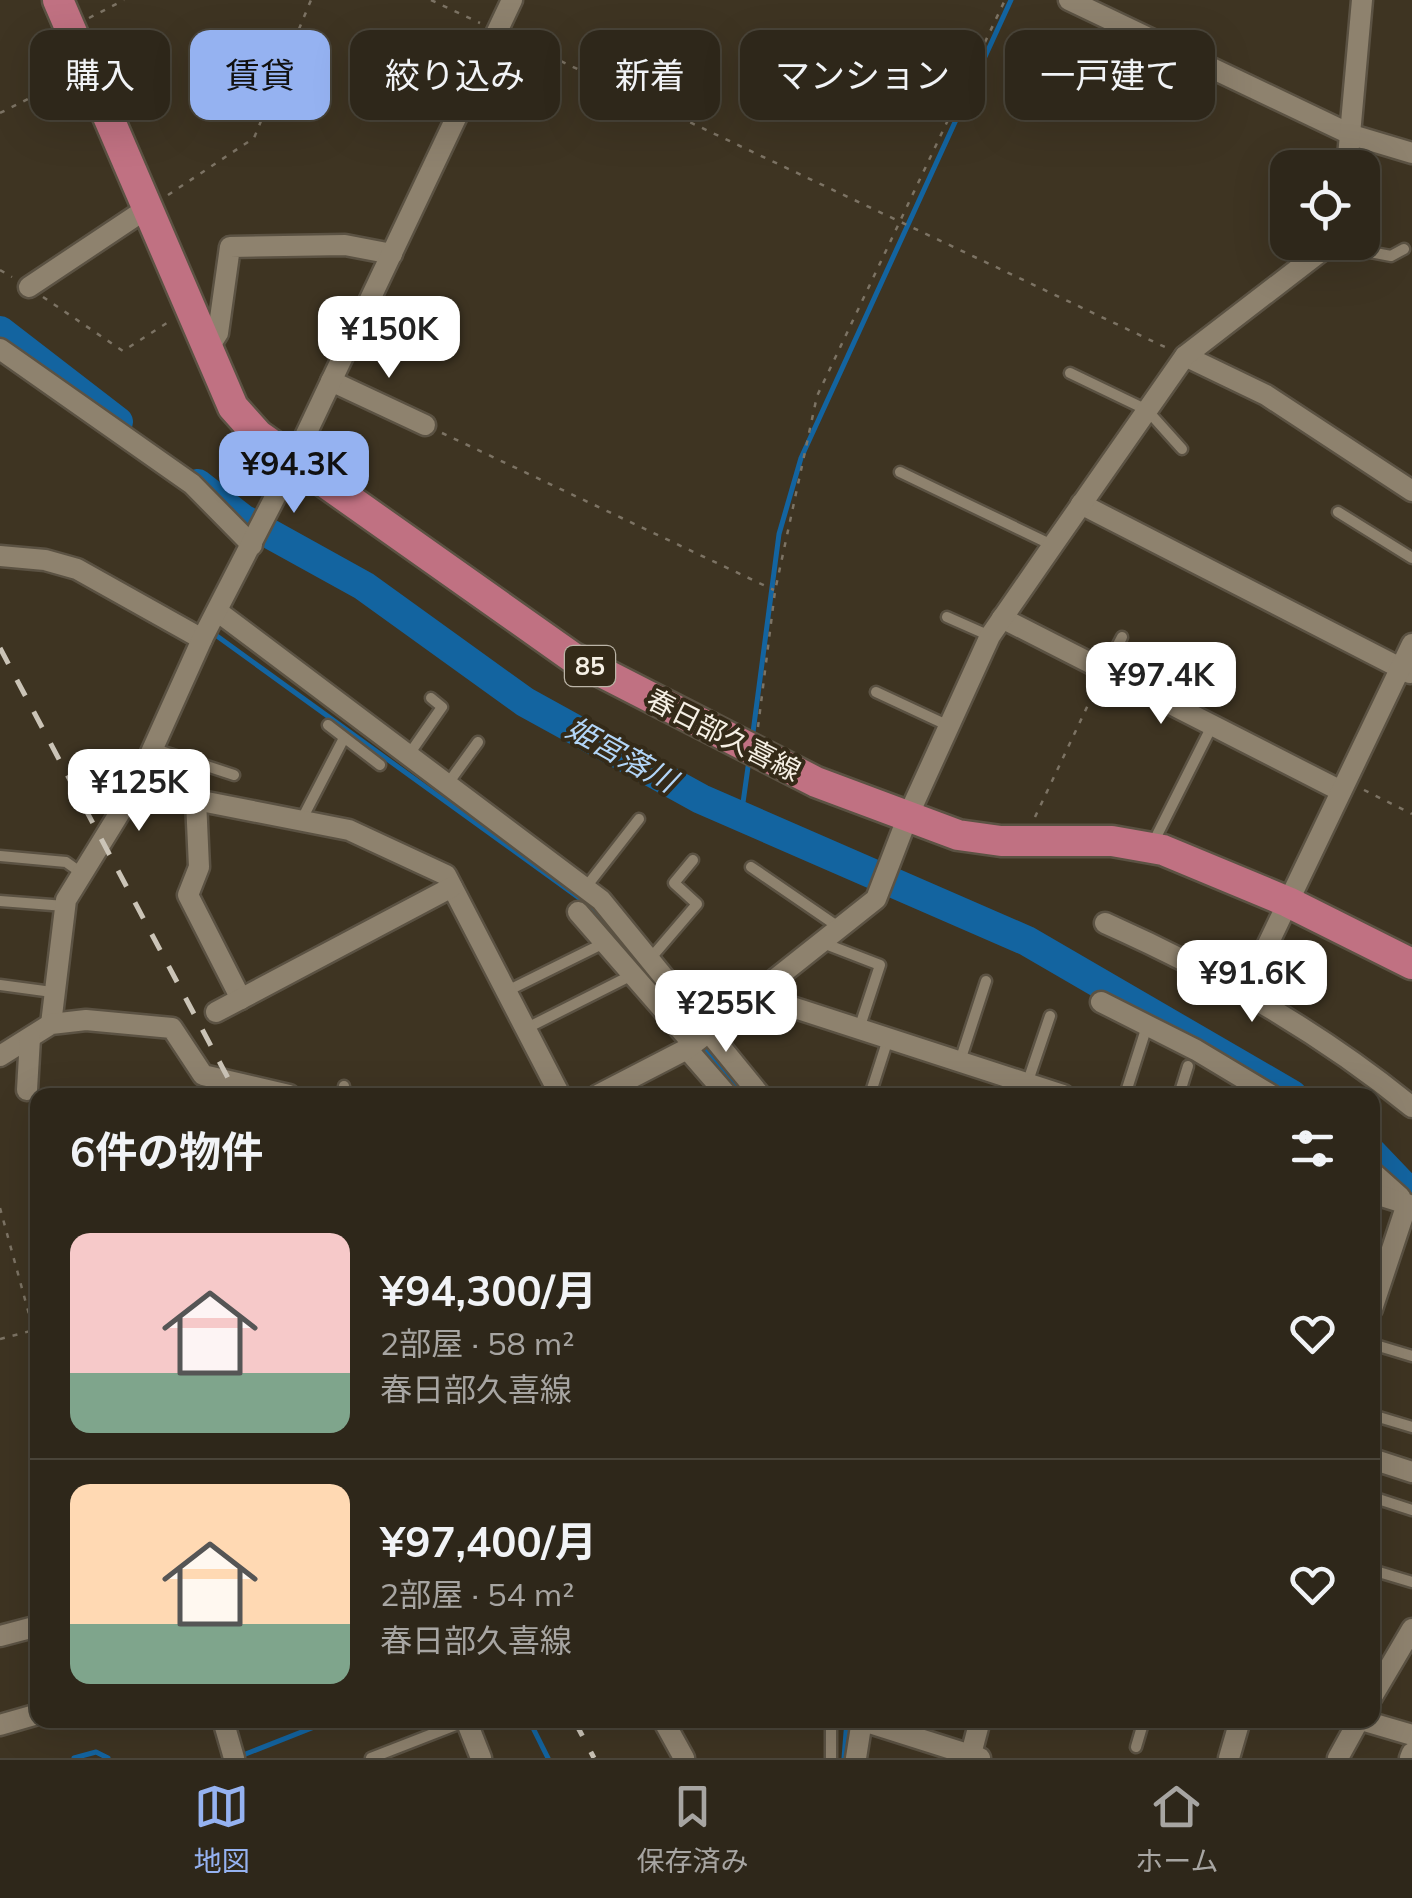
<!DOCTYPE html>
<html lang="ja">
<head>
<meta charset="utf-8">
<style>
	:root { --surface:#2e271a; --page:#362f23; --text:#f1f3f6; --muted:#a7a5a2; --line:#494439; --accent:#95b2f1 }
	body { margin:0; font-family:Mulish,"Noto Sans JP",sans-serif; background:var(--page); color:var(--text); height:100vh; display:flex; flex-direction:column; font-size:38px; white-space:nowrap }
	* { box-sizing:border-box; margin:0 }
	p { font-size:32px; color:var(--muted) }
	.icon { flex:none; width:55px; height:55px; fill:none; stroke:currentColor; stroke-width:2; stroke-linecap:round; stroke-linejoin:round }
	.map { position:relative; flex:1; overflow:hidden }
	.panel { position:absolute; left:30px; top:1088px; width:1350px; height:640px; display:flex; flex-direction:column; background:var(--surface); border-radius:20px; box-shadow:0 10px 40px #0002,0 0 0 2px var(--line) }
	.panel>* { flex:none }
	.banner { position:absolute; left:30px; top:30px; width:1352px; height:90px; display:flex; gap:20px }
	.fabs { position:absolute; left:1270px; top:150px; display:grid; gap:20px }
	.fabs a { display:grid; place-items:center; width:110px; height:110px; border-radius:20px; background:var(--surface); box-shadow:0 10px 40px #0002,0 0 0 2px var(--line); font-size:50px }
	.price { position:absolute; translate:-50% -85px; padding:0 22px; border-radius:20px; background:#fff; color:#222; font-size:32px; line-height:65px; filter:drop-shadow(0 2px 5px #0008) }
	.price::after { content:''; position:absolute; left:50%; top:60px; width:30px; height:22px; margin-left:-15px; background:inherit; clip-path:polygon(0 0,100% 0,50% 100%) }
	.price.active { background:var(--accent); color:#111 }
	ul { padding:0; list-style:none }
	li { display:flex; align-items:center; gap:30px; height:250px; padding:0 40px }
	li+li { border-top:2px solid var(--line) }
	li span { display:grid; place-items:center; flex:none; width:280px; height:200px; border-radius:20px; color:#555 }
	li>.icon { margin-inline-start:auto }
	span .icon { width:120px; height:120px; fill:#fffc; stroke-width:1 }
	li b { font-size:42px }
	h2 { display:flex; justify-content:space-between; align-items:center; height:120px; padding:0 40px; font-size:42px }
	.pill { padding:0 35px; border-radius:20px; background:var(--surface); box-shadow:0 10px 40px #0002,0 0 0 2px var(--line); font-size:35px; line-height:90px }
	.pill.active { background:var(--accent); color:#111 }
	.dock { display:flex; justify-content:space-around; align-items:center; height:140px; border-top:2px solid var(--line); background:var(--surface); font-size:28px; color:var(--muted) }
	.dock a { display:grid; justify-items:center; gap:5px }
	.dock .active { color:var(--accent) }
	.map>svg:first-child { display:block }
</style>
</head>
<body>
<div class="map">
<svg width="1412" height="1758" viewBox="0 0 1412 1758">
	<rect width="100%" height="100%" fill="#3e3422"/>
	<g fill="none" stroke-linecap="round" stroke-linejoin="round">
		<g stroke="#1364a0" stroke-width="5">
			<polyline points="210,631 593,908 626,953"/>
			<polyline points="752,740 779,534 801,458 1011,0"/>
			<polyline points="741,817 749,760"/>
			<polyline points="702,1047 742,1095"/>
			<polyline points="529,1720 548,1758"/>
			<polyline points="238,1757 332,1720"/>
			<polyline points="74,1758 96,1752 108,1758"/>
			<polyline points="844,1758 847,1720"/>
		</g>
		<g stroke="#1364a0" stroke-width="30">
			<polyline points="0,331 118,422"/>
			<polyline points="198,484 243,519 364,586 525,702 701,799 1027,941 1292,1095"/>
			<polyline points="1372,1153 1412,1195"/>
		</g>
		<defs>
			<g id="service">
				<polyline points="1333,245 1391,256 1404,249"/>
				<polyline points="1070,373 1147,410 1182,449"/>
				<polyline points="900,472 1052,545"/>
				<polyline points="1338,512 1412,558"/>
				<polyline points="947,617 990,636"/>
				<polyline points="1105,670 1122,637"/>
				<polyline points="876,692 949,726"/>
				<polyline points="328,725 380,765"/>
				<polyline points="152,748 234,775"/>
				<polyline points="410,753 442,707 431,698"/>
				<polyline points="449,782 478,742"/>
				<polyline points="301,821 344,738"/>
				<polyline points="1152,845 1212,726"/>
				<polyline points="0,856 66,862 80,872"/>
				<polyline points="751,867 840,928"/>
				<polyline points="586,887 639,819"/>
				<polyline points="0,901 65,906"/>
				<polyline points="823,943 880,965 859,1029"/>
				<polyline points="650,959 697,904 674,883 693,860"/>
				<polyline points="0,985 52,992"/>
				<polyline points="507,991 604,943"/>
				<polyline points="527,1028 632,975"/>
				<polyline points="960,1061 986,981"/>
				<polyline points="1027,1084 1050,1016"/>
				<polyline points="344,1095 344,1086"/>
				<polyline points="870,1095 888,1039"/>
				<polyline points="1125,1095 1147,1026"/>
				<polyline points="1179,1095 1188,1066"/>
				<polyline points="1372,1344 1412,1356"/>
				<polyline points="1372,1415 1412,1427"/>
				<polyline points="1372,1497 1412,1510"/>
				<polyline points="1372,1570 1412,1582"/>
				<polyline points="1136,1747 1144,1720"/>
				<polyline points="371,1758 466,1721"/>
				<polyline points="831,1758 831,1720"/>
			</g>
			<g id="minor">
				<polyline points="1069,0 1352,135 1412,153"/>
				<polyline points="1347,168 1362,0"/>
				<polyline points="29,287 146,209"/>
				<polyline points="0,349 192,484 252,545"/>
				<polyline points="206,352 218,333 230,247 345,245 392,254"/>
				<polyline points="1185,356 1266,395 1412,491"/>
				<polyline points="331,381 425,425"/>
				<polyline points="1081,504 1410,673"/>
				<polyline points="0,556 45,560 77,569 202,639"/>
				<polyline points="217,611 601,900 760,1095"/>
				<polyline points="1002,618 1341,791"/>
				<polyline points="135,788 349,830 446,875 560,1095"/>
				<polyline points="196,800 199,867 188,895 241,999"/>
				<polyline points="578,912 693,1044"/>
				<path d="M 1105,923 C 1215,972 1319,1031 1412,1107"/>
				<polyline points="1245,992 1412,644"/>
				<polyline points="755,995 1063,1095"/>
				<polyline points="1101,1002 1196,1050 1271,1095"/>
				<polyline points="216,1012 452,887"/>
				<polyline points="51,1024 66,900 135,788 203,637 289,470 512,0"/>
				<polyline points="687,1049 727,1095"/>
				<polyline points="0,1056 51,1024 86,1020 172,1028 203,1075 289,1095"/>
				<polyline points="27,1090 30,1038"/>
				<polyline points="598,1095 687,1049 876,899 908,816 990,636 1053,545 1185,356 1333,242"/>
				<polyline points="1372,1172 1400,1197"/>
				<polyline points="1372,1193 1407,1204 1372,1309"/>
				<polyline points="1372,1459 1412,1472"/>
				<polyline points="0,1636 38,1626"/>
				<polyline points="1372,1697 1412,1629"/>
				<polyline points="223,1720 234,1758"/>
				<polyline points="466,1720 481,1758"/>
				<polyline points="663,1720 684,1758"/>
				<polyline points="860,1720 980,1758"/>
				<polyline points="1361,1720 1412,1735"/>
				<polyline points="0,1725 38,1714"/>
				<polyline points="856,1758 862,1720"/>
				<polyline points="970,1758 980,1720"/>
				<polyline points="1229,1758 1240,1720"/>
				<polyline points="1338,1758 1359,1720"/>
				<polyline points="1410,1758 1412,1753"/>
			</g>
			<polyline id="primary" points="58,0 233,407 258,435 572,657 816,782 958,835 1001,841 1112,841 1163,850 1288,902 1412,964"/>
		</defs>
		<use href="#service" stroke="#5b5243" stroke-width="15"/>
		<use href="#minor" stroke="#5b5243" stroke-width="25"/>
		<use href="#primary" stroke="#5b5243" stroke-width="35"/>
		<g stroke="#7c7364" stroke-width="2.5" stroke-dasharray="5 8" stroke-linecap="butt">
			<polyline points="431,0 480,23"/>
			<polyline points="89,18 124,0"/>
			<polyline points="514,39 1167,348"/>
			<polyline points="0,113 66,80"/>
			<polyline points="168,195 254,138 311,0"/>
			<polyline points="0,270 12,277"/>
			<polyline points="43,297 123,351 170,321"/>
			<polyline points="442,433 774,590"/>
			<polyline points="758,727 775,591 817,396 1005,0"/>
			<polyline points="1364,790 1412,814"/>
			<polyline points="1035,817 1096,688"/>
			<polyline points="0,1208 38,1347"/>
			<polyline points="0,1339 38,1329"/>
		</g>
		<use href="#service" stroke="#8e826e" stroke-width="10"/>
		<use href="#minor" stroke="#8e826e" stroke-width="20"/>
		<use href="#primary" stroke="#c07182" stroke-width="30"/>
		<g stroke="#cbc4b7" stroke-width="5" stroke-dasharray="18 18" stroke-linecap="butt">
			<polyline points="0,648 237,1095"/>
			<polyline points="574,1720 594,1758"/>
		</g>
	</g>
	<g text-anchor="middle" stroke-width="8" stroke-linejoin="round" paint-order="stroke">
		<rect fill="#342a18" stroke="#bbb4a7" stroke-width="2.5" x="565" y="646" width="50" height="40" rx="8"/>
		<g font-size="25" font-weight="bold" fill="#f5efe4">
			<text x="590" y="675">85</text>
		</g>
		<g font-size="28" fill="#f5efe4" stroke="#342a18">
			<text transform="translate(724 735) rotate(27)" y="10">春日部久喜線</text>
		</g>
		<g font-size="30" font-style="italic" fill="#b2d5f7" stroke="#342a18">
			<text transform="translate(621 755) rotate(29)" y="10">姫宮落川</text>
		</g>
	</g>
</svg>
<div class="fabs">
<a><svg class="icon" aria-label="locate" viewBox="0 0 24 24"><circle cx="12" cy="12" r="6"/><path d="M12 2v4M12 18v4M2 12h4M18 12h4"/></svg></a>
</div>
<b class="price" style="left:389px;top:381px">¥150K</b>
<b class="price active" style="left:294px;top:516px">¥94.3K</b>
<b class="price" style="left:1161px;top:727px">¥97.4K</b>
<b class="price" style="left:139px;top:834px">¥125K</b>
<b class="price" style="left:1252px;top:1025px">¥91.6K</b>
<b class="price" style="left:726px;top:1055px">¥255K</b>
<div class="banner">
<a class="pill">購入</a>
<a class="pill active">賃貸</a>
<a class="pill">絞り込み</a>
<a class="pill">新着</a>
<a class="pill">マンション</a>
<a class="pill">一戸建て</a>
</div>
<section class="panel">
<h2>6件の物件<svg class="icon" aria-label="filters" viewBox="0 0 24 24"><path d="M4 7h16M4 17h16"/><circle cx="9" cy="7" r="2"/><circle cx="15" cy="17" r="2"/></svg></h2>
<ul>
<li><span style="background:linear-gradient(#f6c9c9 70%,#7fa58c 0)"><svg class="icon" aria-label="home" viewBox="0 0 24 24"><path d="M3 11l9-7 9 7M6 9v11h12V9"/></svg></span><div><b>¥94,300/月</b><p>2部屋 · 58 m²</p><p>春日部久喜線</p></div><svg class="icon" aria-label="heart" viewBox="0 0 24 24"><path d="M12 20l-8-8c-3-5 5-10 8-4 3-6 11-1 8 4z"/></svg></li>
<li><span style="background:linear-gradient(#ffd9b3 70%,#7fa58c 0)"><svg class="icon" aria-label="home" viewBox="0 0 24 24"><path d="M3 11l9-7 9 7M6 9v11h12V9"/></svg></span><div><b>¥97,400/月</b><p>2部屋 · 54 m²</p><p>春日部久喜線</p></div><svg class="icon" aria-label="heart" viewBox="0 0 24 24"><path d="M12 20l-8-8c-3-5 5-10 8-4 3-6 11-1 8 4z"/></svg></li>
</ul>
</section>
</div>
<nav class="dock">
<a class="active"><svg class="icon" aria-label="map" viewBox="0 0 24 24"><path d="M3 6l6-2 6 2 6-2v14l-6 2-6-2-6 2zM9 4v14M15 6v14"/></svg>地図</a>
<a><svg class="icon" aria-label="saved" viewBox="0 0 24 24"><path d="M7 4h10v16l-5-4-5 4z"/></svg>保存済み</a>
<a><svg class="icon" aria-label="home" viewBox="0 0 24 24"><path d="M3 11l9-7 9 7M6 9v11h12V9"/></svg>ホーム</a>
</nav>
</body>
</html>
